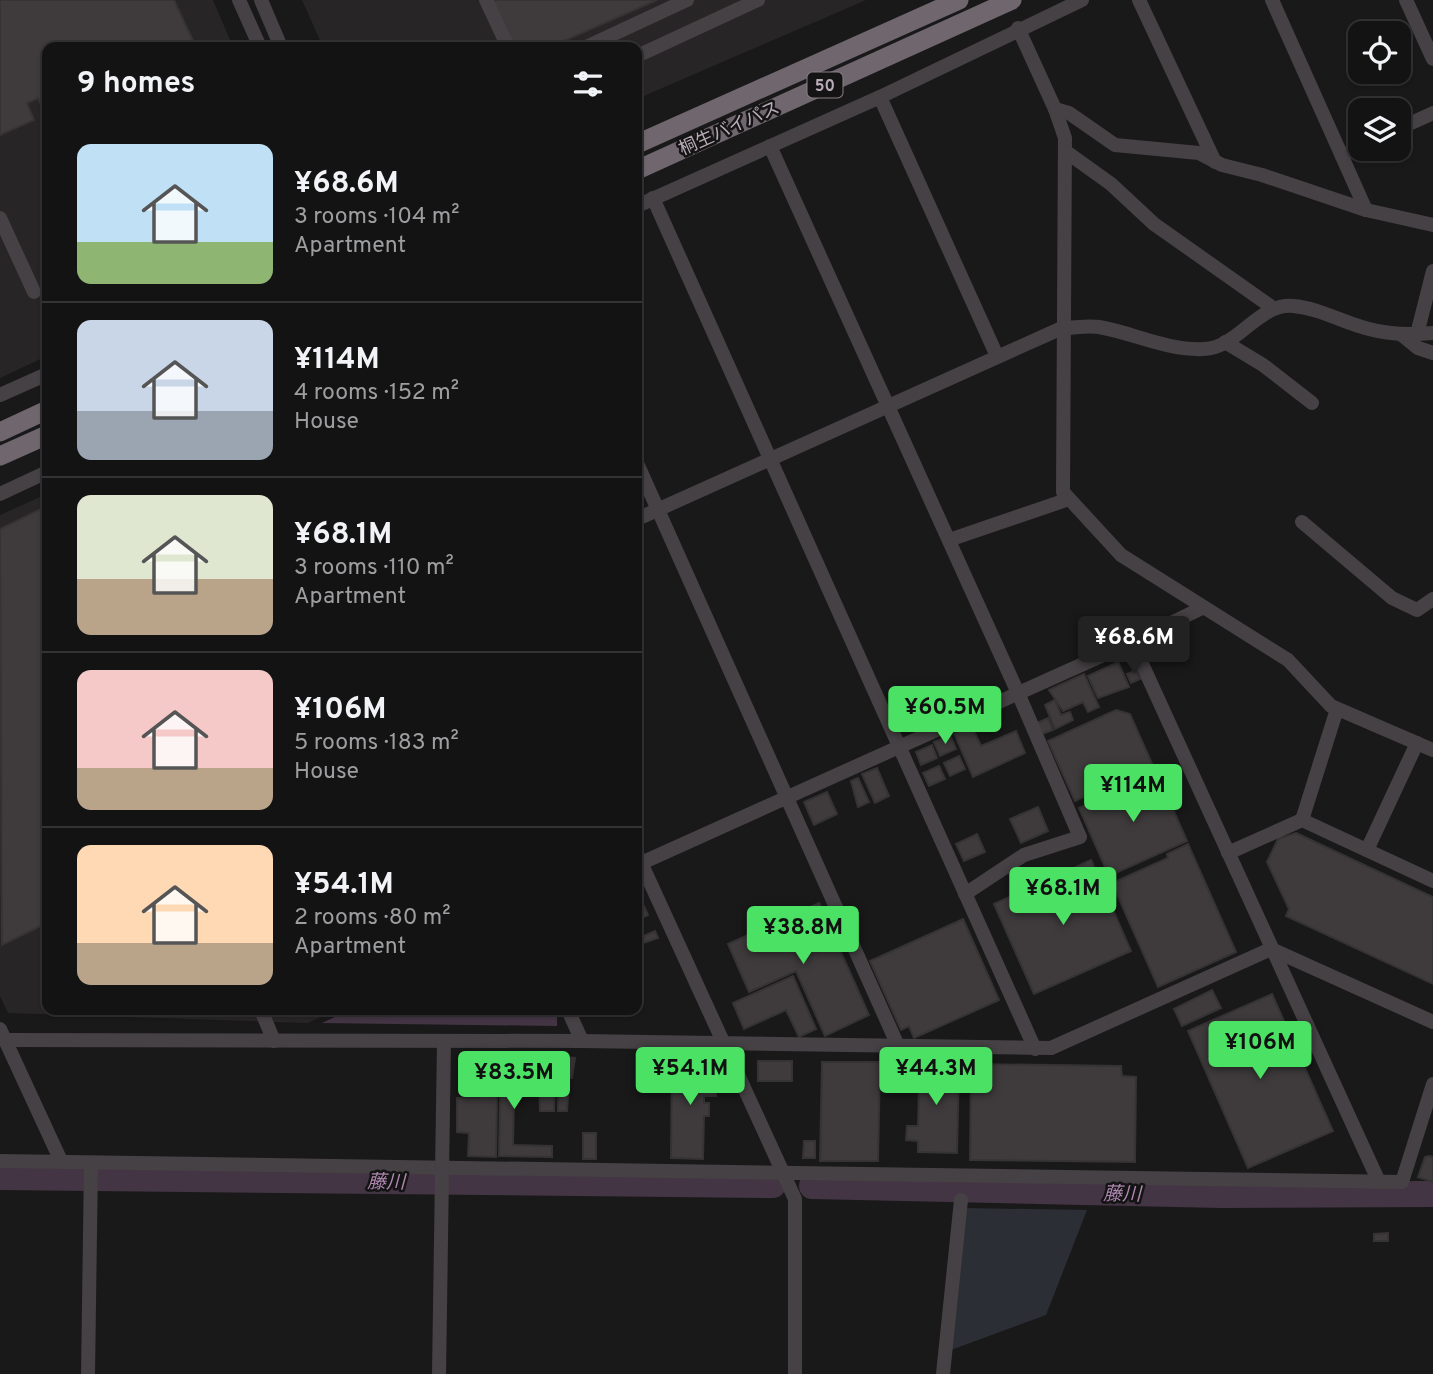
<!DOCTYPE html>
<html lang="en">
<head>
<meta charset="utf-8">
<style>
	:root { --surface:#141314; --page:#212022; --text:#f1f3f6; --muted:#9d9ea0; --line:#333234; --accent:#4ae165 }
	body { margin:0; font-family:Overpass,"Noto Sans JP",sans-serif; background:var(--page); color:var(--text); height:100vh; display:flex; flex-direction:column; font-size:26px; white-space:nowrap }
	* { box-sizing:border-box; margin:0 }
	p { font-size:23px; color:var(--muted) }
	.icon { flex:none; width:38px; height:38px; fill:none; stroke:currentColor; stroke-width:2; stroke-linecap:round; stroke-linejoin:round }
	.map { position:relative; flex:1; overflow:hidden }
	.panel { position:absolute; left:42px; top:42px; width:600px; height:973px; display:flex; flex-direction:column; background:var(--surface); border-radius:14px; box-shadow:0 2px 5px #0004,0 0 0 2px var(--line) }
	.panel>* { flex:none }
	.tools { position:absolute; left:1348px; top:21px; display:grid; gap:14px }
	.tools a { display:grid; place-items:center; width:63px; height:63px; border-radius:14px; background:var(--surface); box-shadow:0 2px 5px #0004,0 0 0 2px var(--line); font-size:35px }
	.price { position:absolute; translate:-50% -60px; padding:0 16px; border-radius:7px; background:var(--accent); color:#111; font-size:23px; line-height:46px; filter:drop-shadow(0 2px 4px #0008) }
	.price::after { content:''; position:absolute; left:50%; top:42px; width:21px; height:16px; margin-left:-10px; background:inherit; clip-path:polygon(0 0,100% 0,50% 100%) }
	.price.selected { background:#222; color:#fff }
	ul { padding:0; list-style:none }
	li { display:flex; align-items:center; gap:21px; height:175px; padding:0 35px }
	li+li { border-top:2px solid var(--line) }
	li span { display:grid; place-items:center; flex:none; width:196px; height:140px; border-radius:14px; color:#555 }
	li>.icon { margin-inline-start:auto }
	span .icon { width:84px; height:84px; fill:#fffc; stroke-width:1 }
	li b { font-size:30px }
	h2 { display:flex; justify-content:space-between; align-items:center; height:84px; padding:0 35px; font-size:30px }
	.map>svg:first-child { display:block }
</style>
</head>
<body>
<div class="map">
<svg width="1433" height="1374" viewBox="0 0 1433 1374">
	<rect width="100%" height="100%" fill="#1a191a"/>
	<g fill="#272526">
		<polygon points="0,0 213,0 233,47 47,47 47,356 0,378"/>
		<polygon points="302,0 866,0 637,99 637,47 323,47"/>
		<polygon points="47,494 47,1010 336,1010 308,1023 8,1013 0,996 0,515"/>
	</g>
	<polygon fill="#2b2e34" points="964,1208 1087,1210 1046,1315 951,1350"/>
	<polygon fill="#443544" points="350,1010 557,1010 557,1026 322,1023"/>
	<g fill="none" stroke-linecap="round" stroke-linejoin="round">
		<g stroke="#443544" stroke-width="26">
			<polyline points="0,1177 773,1185"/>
			<polyline points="812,1186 1222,1195 1433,1194"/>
		</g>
	</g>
	<g fill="#3f3b3d" stroke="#363334" stroke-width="2">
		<polygon points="0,0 174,0 196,47 47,47 47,119 38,98 27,103 34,120 0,135"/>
		<polygon points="491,0 657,0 550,47 512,47"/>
		<polygon points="47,506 47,923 2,945 0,529"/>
		<polygon points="1118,662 1129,687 1098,698 1088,676"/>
		<polygon points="1136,670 1140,679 1131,683 1127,674"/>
		<polygon points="1084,674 1099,707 1088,712 1083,702 1063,711 1049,690"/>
		<polygon points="1055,700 1061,715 1070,712 1073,720 1055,729 1045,705"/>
		<polygon points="1116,710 1130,714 1153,766 1075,801 1048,741"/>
		<polygon points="1048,718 1053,730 1042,734 1037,723"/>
		<polygon points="971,725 981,746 1016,731 1025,753 973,777 954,733"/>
		<polygon points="950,735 956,749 940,756 934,742"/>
		<polygon points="932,745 937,758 921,765 916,752"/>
		<polygon points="959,756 965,769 950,776 944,763"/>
		<polygon points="939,766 945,779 929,786 923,773"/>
		<polygon points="877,768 889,796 875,803 862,774"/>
		<polygon points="1157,773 1187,841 1109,876 1079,808"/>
		<polygon points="858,778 869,802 858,807 851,781"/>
		<polygon points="827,792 837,814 814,825 804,802"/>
		<polygon points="1038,807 1048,831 1021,843 1010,819"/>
		<polygon points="1296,833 1433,897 1433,984 1286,916 1289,909 1267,862 1278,839"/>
		<polygon points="977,834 985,852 964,861 956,844"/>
		<polygon points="1188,844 1236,952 1158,987 1112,883 1168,858 1167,854"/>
		<polygon points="1091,860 1131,951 1034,994 994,904"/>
		<polygon points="642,902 648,915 637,920 637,904"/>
		<polygon points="819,903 869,1015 825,1036 796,971 749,992 728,944"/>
		<polygon points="963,919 999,1000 914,1038 909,1026 901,1030 870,961"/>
		<polygon points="655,931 658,938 637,945 637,939"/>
		<polygon points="793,976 816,1029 799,1037 786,1010 744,1029 733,1003"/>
		<polygon points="1212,990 1221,1008 1182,1026 1174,1009"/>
		<polygon points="1272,994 1333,1131 1248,1168 1188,1031"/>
		<polygon points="501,1054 514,1054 514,1070 528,1070 527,1096 514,1096 513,1145 552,1146 552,1157 499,1156"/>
		<polygon points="517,1056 543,1056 543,1070 536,1070 536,1066 517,1068"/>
		<polygon points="557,1056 575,1058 572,1078 557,1078"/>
		<polygon points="685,1058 705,1061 704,1068 716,1068 716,1096 704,1096 704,1103 709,1103 709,1116 704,1116 703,1159 671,1158 672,1060 685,1061"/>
		<rect x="758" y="1061" width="34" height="20"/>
		<polygon points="822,1062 880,1062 878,1161 820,1161"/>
		<polygon points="919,1062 959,1063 957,1153 918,1152 918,1141 906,1140 907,1126 918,1126 919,1088 908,1088 908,1073 919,1073"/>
		<polygon points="971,1064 1121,1066 1122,1076 1136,1077 1135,1162 970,1160"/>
		<polygon points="539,1082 555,1082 554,1111 540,1111"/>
		<polygon points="479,1093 497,1096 496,1157 468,1156 469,1133 457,1132 457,1098 479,1098"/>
		<polygon points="558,1095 568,1095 567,1111 558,1111"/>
		<rect x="583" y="1133" width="13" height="26"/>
		<polygon points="804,1141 815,1141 815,1158 803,1158"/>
		<polygon points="1429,1156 1433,1157 1433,1182 1418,1177 1425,1157"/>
		<polygon points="1388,1233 1388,1241 1374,1241 1374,1234"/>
	</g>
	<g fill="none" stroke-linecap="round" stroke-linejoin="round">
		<g stroke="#464144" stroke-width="14">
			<polyline points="239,0 260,47"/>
			<polyline points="261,0 281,47"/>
			<polyline points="486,0 508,47"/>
			<polyline points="1139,0 1215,162"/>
			<polyline points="1272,0 1366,210"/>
			<polyline points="1406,0 1433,59"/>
			<polyline points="1018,28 1055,109 1065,138 1063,492 1121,555 1288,660 1331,706 1433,750"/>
			<polyline points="586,47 687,0"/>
			<polyline points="637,56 758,0"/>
			<polyline points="880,97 997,356"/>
			<polyline points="1055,109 1069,113 1115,145 1199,153 1222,165 1262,175 1366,210 1433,225"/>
			<polyline points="1398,129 1433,113"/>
			<polyline points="770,146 1018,693 1080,837 1024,855 965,894"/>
			<polyline points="1065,151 1111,184 1154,224 1273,308"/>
			<polyline points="1342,156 1360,147"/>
			<polyline points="653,198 1035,1049"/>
			<polyline points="637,206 880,97 1082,0"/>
			<polyline points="0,218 34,292"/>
			<polyline points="1417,334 1433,271"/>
			<polyline points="1402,335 1418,348 1433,353"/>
			<polyline points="1225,342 1263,365 1312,403"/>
			<polyline points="0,395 47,374"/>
			<polyline points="637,463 899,1048"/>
			<polyline points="0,494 47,472"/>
			<path d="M 637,519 L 1062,328 C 1074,328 1088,325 1099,327 C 1134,333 1168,351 1204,349 C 1238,348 1258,303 1293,306 C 1320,308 1343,323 1369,329 C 1391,335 1411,335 1433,333"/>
			<polyline points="1302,522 1392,598 1417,610 1433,599"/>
			<polyline points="949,540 1069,499"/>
			<polyline points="1132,642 1379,1182"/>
			<polyline points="1302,820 1337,709"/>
			<polyline points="1367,850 1417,743"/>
			<polyline points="1228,853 1302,820 1433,881"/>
			<polyline points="638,856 795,1199 795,1374"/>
			<polyline points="637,865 1132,642 1202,608"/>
			<polyline points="261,1010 274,1041"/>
			<polyline points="568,1010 582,1041"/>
			<polyline points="0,1029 61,1161"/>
			<polyline points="5,1040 582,1041 1051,1048 1271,949 1433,1022"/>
			<polyline points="0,1161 1402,1182 1433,1084"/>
			<polyline points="88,1374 91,1164"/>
			<polyline points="439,1374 444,1041"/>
			<polyline points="943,1374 961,1200"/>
		</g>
		<g stroke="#70666d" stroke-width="19">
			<polyline points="637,144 959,0"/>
			<polyline points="637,170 1012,0"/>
			<polyline points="0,432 47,410"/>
			<polyline points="0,456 47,435"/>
		</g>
	</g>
	<g text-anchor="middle" stroke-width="5" stroke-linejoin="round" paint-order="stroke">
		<rect fill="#151415" stroke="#887e86" stroke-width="2" x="807.5" y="72.5" width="35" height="25" rx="5"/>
		<g font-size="16" font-weight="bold" fill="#b9acb6">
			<text x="825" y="91">50</text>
		</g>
		<g font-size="18" fill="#b9acb6" stroke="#151415">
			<text transform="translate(729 128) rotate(-24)" y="6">桐生バイパス</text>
		</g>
		<g font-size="19" font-style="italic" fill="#af87b0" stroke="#151415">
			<text transform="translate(386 1181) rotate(1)" y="7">藤川</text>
			<text transform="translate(1122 1193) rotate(1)" y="7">藤川</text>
		</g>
	</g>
</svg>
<div class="tools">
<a><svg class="icon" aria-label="locate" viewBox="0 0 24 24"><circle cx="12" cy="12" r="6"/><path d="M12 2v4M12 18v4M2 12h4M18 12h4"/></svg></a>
<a><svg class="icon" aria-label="layers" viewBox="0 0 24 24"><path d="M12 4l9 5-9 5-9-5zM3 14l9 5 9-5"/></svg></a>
</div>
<b class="price selected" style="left:1134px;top:676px">¥68.6M</b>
<b class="price" style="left:945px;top:746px">¥60.5M</b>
<b class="price" style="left:1133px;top:824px">¥114M</b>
<b class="price" style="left:1063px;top:927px">¥68.1M</b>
<b class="price" style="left:803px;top:966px">¥38.8M</b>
<b class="price" style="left:1260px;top:1081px">¥106M</b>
<b class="price" style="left:690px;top:1107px">¥54.1M</b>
<b class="price" style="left:936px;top:1107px">¥44.3M</b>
<b class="price" style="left:514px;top:1111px">¥83.5M</b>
<section class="panel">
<h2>9 homes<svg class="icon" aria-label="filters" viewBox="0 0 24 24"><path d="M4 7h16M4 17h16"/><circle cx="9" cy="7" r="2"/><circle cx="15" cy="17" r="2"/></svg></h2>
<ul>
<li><span style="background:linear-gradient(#bfe0f5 70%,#8fb573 0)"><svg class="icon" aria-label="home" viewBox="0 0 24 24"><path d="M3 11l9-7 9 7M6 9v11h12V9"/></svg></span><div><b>¥68.6M</b><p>3 rooms · 104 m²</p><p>Apartment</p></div></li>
<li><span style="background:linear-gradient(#c9d6e8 65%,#9aa5b1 0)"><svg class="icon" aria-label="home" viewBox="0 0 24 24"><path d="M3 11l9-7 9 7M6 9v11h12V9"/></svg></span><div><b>¥114M</b><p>4 rooms · 152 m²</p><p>House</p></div></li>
<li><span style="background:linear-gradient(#dfe7d0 60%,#b9a48a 0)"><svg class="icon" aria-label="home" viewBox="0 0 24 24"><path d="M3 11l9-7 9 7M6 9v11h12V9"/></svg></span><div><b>¥68.1M</b><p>3 rooms · 110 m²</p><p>Apartment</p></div></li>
<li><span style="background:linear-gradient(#f6c9c9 70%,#b9a48a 0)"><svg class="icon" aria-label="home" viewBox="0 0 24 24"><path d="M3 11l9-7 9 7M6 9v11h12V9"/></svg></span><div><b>¥106M</b><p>5 rooms · 183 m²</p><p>House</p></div></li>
<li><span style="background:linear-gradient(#ffd9b3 70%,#b9a48a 0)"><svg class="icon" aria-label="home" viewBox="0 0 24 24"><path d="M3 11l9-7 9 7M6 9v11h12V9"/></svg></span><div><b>¥54.1M</b><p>2 rooms · 80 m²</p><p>Apartment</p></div></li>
</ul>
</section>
</div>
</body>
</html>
